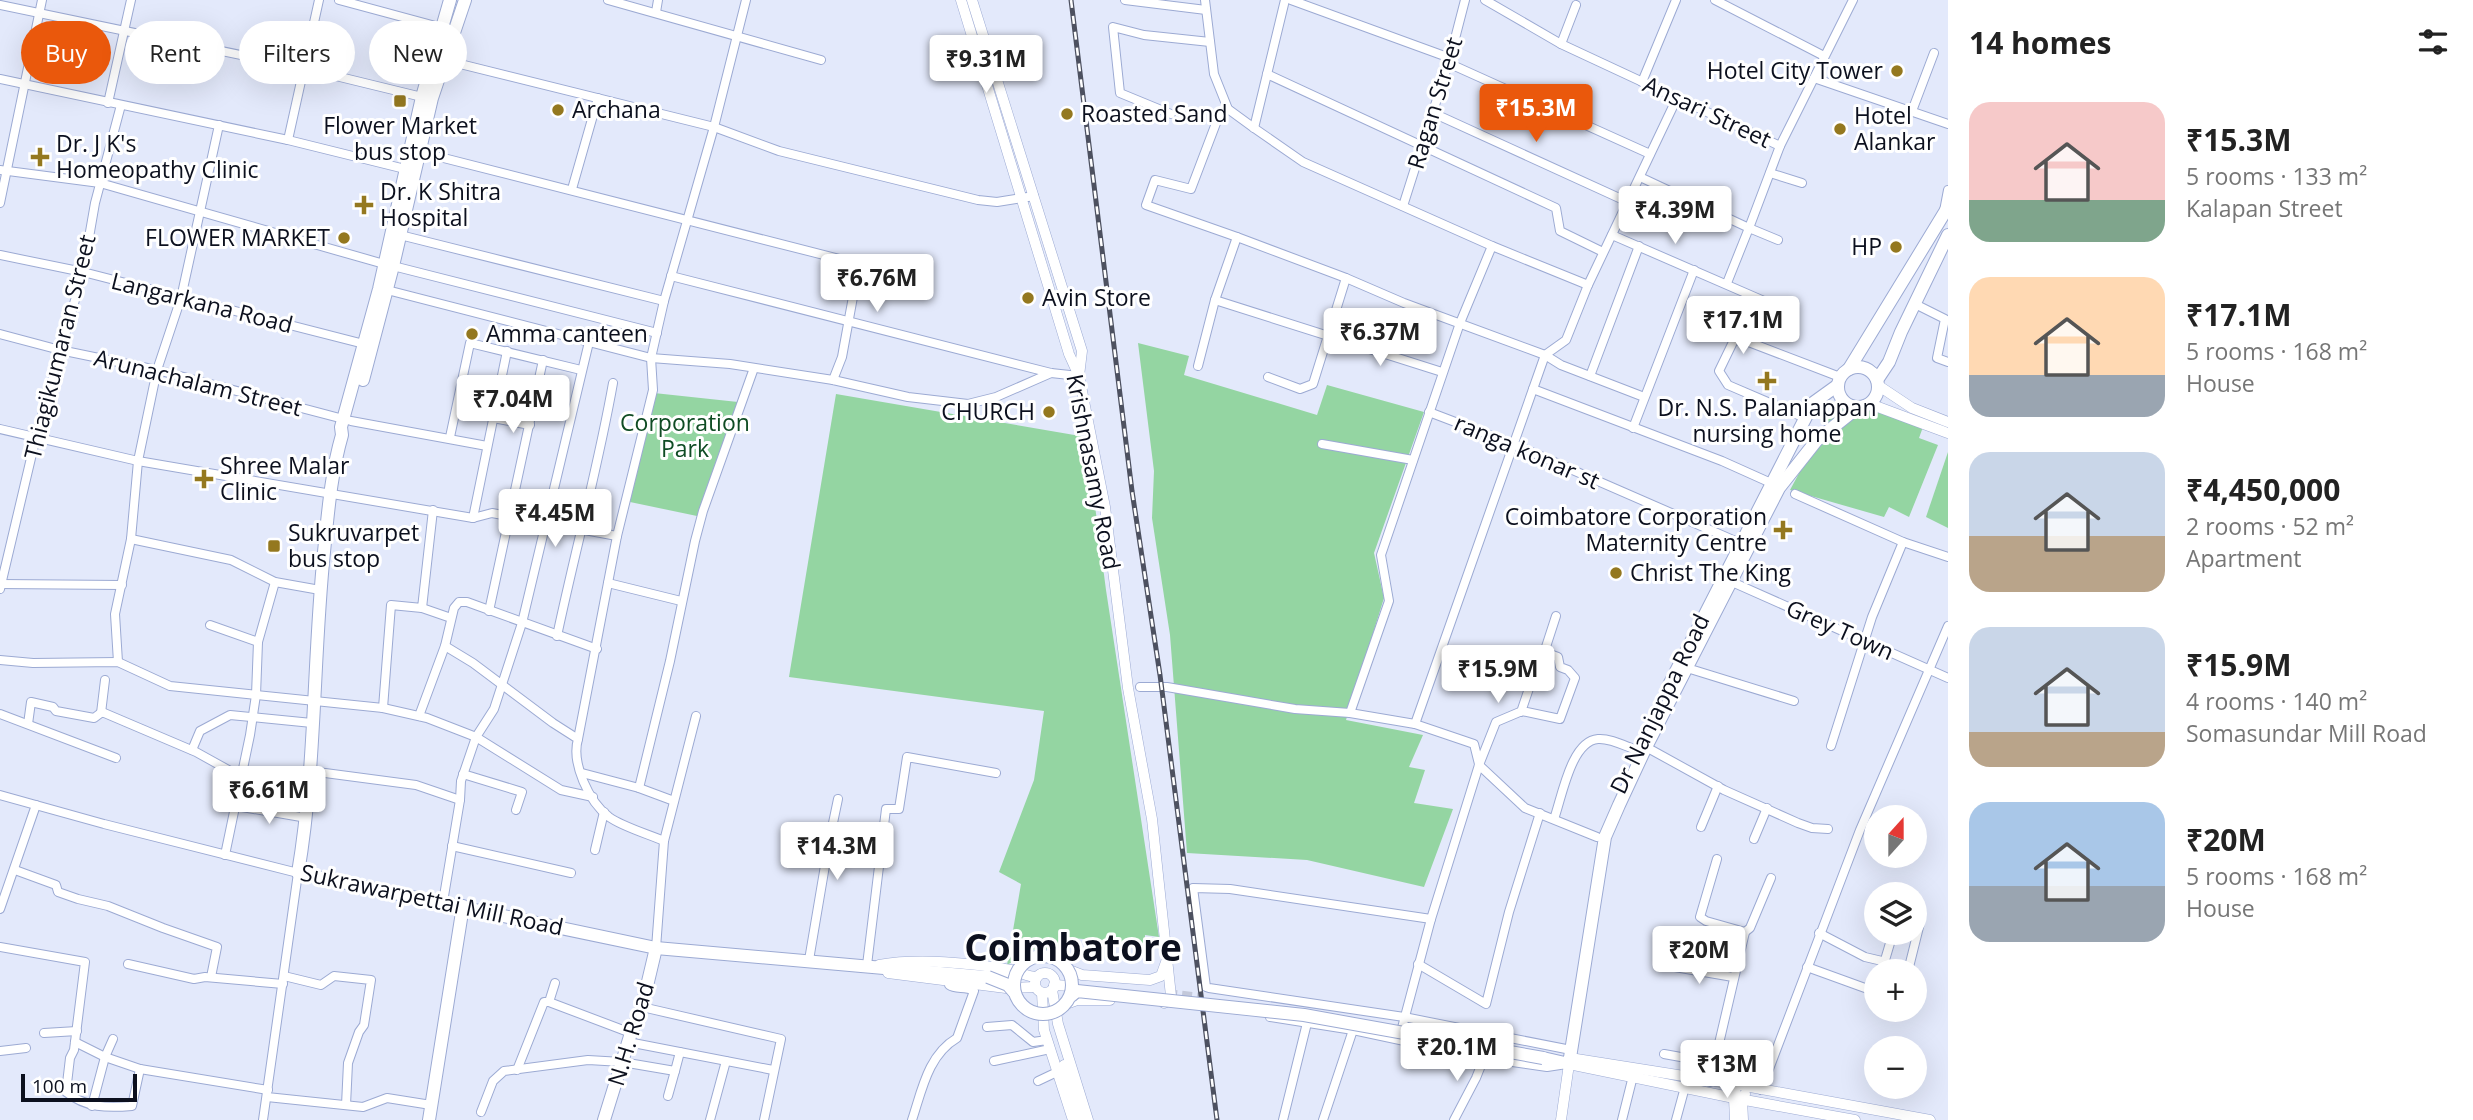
<!DOCTYPE html>
<html lang="en">
<head>
<meta charset="utf-8">
<style>
	:root { --surface:#fff; --page:#f6f6f6; --text:#222; --muted:#767676; --accent:#ea580c }
	body { margin:0; font-family:"Open Sans",sans-serif; background:var(--page); color:var(--text); height:100vh; display:flex; flex-direction:column; font-size:26px; white-space:nowrap }
	* { box-sizing:border-box; margin:0 }
	p { font-size:23px; color:var(--muted) }
	.icon { flex:none; width:38px; height:38px; fill:none; stroke:currentColor; stroke-width:2; stroke-linecap:round; stroke-linejoin:round }
	.map { position:relative; flex:1; overflow:hidden }
	.sheet { display:flex; flex-direction:column; background:var(--surface); width:525px }
	.sheet>* { flex:none }
	.top-card { position:absolute; left:21px; top:21px; width:665px; height:63px; display:flex; gap:14px }
	.needle { width:46px; rotate:21deg }
	.controls { position:absolute; left:1864px; top:805px; display:grid; gap:14px }
	.controls a { display:grid; place-items:center; width:63px; height:63px; border-radius:50%; background:var(--surface); box-shadow:0 7px 28px #0002; font-size:35px }
	.scale { position:absolute; left:21px; bottom:18px; width:116px; box-sizing:border-box; padding-left:7px; border:4px solid #0c101e; border-top:0; font-size:19px; line-height:24px; white-space:nowrap; color:#0c101e; -webkit-text-stroke:5px #fff; paint-order:stroke }
	.price { position:absolute; translate:-50% -60px; padding:0 16px; border-radius:7px; background:#fff; color:#222; font-size:23px; line-height:46px; filter:drop-shadow(0 2px 4px #0008) }
	.price::after { content:''; position:absolute; left:50%; top:42px; width:21px; height:16px; margin-left:-10px; background:inherit; clip-path:polygon(0 0,100% 0,50% 100%) }
	.price.on { background:var(--accent); color:#fff }
	ul { padding:0; list-style:none }
	li { display:flex; align-items:center; gap:21px; height:175px; padding:0 21px }
	li span { display:grid; place-items:center; flex:none; width:196px; height:140px; border-radius:21px; color:#555 }
	li>.icon { margin-inline-start:auto }
	span .icon { width:84px; height:84px; fill:#fffc; stroke-width:1 }
	li b { font-size:30px }
	h2 { display:flex; justify-content:space-between; align-items:center; height:84px; padding:0 21px; font-size:30px }
	.chip { padding:0 24px; border-radius:32px; background:var(--surface); box-shadow:0 7px 28px #0002; font-size:24px; line-height:63px }
	.chip.on { background:var(--accent); color:#fff }
	main { display:flex; flex:1; min-height:0 }
	.map>svg:first-child { display:block }
</style>
</head>
<body>
<main>
<div class="map">
<svg width="1948" height="1120" viewBox="0 0 1948 1120">
	<rect width="100%" height="100%" fill="#e3e9fb"/>
	<g fill="#94d5a2">
		<polygon points="1138,343 1189,356 1184,375 1317,415 1327,385 1424,412 1374,553 1384,598 1346,720 1423,735 1409,767 1425,770 1414,803 1453,809 1424,887 1307,860 1187,853 1170,635 1152,518 1154,471"/>
		<polygon points="654,393 738,402 697,516 630,502"/>
		<polygon points="836,394 1086,437 1106,590 1159,937 1145,935 1145,944 1059,937 1059,948 1032,950 1007,965 1021,884 999,872 1034,780 1044,711 789,677"/>
		<polygon points="1838,401 1854,402 1923,427 1919,438 1938,445 1909,517 1889,507 1884,517 1790,490"/>
		<polygon points="1948,452 1948,528 1926,517"/>
	</g>
	<g fill="none" stroke-linecap="round" stroke-linejoin="round">
		<polyline stroke="#c3c8da" stroke-width="10" stroke-dasharray="10 5" stroke-linecap="butt" points="1167,994 1201,998"/>
		<defs>
			<g id="minor">
				<polyline points="339,0 443,28"/>
				<polyline points="608,0 821,60"/>
				<polyline points="1125,0 1206,10"/>
				<polyline points="1205,0 1214,74 1228,109 1254,128 1303,162 1492,246 1588,285"/>
				<polyline points="1291,0 1450,58"/>
				<polyline points="1485,0 1561,44 1780,146"/>
				<polyline points="1715,0 1824,56"/>
				<polyline points="0,5 303,68 422,97"/>
				<polyline points="656,12 658,0"/>
				<polyline points="1561,44 1576,5"/>
				<polyline points="440,59 714,127 779,151 978,200 997,202 1034,196"/>
				<polyline points="1448,63 1650,154"/>
				<polyline points="1267,74 1556,208 1560,231 1603,252"/>
				<polyline points="1814,78 1948,124"/>
				<polyline points="0,79 288,140 405,169"/>
				<polyline points="1642,82 1676,0"/>
				<polyline points="108,103 131,0"/>
				<polyline points="1228,109 1218,118 1191,189 1155,180 1146,205 1237,237 1346,278 1404,303 1545,355 1561,365 1644,397"/>
				<polyline points="1912,111 1934,53"/>
				<polyline points="1433,113 1628,202"/>
				<polyline points="1171,114 1120,93 1113,27 1144,35 1210,42"/>
				<polyline points="1254,128 1285,0"/>
				<polyline points="288,140 319,0"/>
				<polyline points="420,152 859,264 842,357 833,380"/>
				<polyline points="0,170 100,183 384,264"/>
				<polyline points="1770,173 1802,183"/>
				<polyline points="1640,177 1749,228 1780,146 1853,0"/>
				<polyline points="572,189 598,98"/>
				<polyline points="0,203 42,0"/>
				<polyline points="1403,206 1450,58 1465,0"/>
				<polyline points="1944,211 1948,190"/>
				<polyline points="400,235 664,301"/>
				<polyline points="1612,235 1764,301"/>
				<polyline points="0,255 83,272 364,344"/>
				<polyline points="393,266 657,333"/>
				<polyline points="671,276 1051,373 1079,376"/>
				<polyline points="1727,283 1749,228 1778,240"/>
				<polyline points="387,290 651,358 730,364 833,380 908,397 968,404 996,397 1051,373"/>
				<polyline points="1215,300 1442,372"/>
				<polyline points="1915,304 1945,319 1937,358 1948,362"/>
				<polyline points="0,334 60,350 157,370 351,421 487,446"/>
				<polyline points="1545,355 1566,340 1588,285 1677,98"/>
				<polyline points="1198,366 1215,300 1237,237"/>
				<polyline points="1590,376 1639,246"/>
				<polyline points="1268,377 1300,389 1313,384 1346,278"/>
				<polyline points="1533,389 1722,461 1771,483"/>
				<polyline points="1429,412 1513,444 1740,543"/>
				<polyline points="493,418 530,425"/>
				<polyline points="1805,418 1728,385 1719,371 1734,340 1746,341 1840,377"/>
				<polyline points="1633,428 1694,270"/>
				<polyline points="0,429 138,461 473,518 492,513 617,536"/>
				<polyline points="450,437 470,343 581,370"/>
				<polyline points="1322,444 1413,460"/>
				<polyline points="1795,494 1903,542 1948,557"/>
				<polyline points="473,518 507,351"/>
				<polyline points="131,539 231,560 275,582 320,590"/>
				<polyline points="1732,582 1948,678"/>
				<polyline points="608,583 681,601"/>
				<polyline points="0,584 122,585"/>
				<polyline points="0,589 36,437 83,272 95,203 121,105"/>
				<polyline points="422,608 451,618"/>
				<polyline points="489,611 543,360"/>
				<polyline points="210,625 258,642 275,582"/>
				<path d="M 557,636 C 575,551 598,468 613,383"/>
				<path d="M 445,646 L 473,663 L 553,723 L 578,739 C 571,763 589,802 609,817 C 623,827 648,834 664,841"/>
				<polyline points="1543,656 1556,616"/>
				<polyline points="0,660 33,663 118,662 170,686 383,708 427,718 476,737 561,790 593,797"/>
				<polyline points="118,662 115,614 131,539 138,461 157,370 181,298 219,125"/>
				<polyline points="1687,668 1794,701"/>
				<polyline points="1140,687 1167,687 1295,709 1350,713 1415,724 1474,744 1479,764"/>
				<polyline points="383,708 391,605 422,608 433,510"/>
				<polyline points="101,713 105,680"/>
				<polyline points="1350,713 1389,601 1381,555 1460,323 1492,246"/>
				<polyline points="0,714 116,758"/>
				<polyline points="419,716 445,646 454,608 459,602 467,602 597,649"/>
				<polyline points="28,724 31,702 53,707 56,711 94,718 102,712 196,752 241,777"/>
				<polyline points="1415,724 1545,355"/>
				<polyline points="578,739 617,536 653,390 651,358 664,301 714,127 746,0"/>
				<polyline points="1831,746 1872,617 1903,542"/>
				<polyline points="1646,747 1724,790 1798,823 1812,828 1828,829"/>
				<polyline points="192,750 200,731 230,715 312,723"/>
				<polyline points="1479,765 1525,808 1597,837"/>
				<polyline points="310,771 416,785 460,800"/>
				<polyline points="582,773 639,788"/>
				<polyline points="277,774 310,778"/>
				<polyline points="463,774 522,792 516,810"/>
				<polyline points="0,795 104,824 298,873 263,1120"/>
				<polyline points="674,801 639,788 670,661 695,541 703,511 754,368"/>
				<polyline points="236,806 307,818"/>
				<path d="M 1554,819 C 1562,797 1571,741 1598,739 C 1610,738 1625,746 1636,750"/>
				<polyline points="1701,827 1718,786"/>
				<polyline points="1754,839 1767,808"/>
				<polyline points="452,846 571,873"/>
				<polyline points="595,850 604,812"/>
				<polyline points="225,855 250,735 256,695 258,642"/>
				<polyline points="15,870 56,885 58,892 78,899 108,906 163,928 217,947 211,977"/>
				<polyline points="443,902 460,800 461,781 476,737 494,709 522,623 589,342"/>
				<polyline points="0,909 36,805"/>
				<polyline points="1431,919 1230,889 1193,888 1206,987 1209,988 1404,1017 1571,1050"/>
				<polyline points="1745,932 1750,928 1771,878"/>
				<polyline points="1819,933 1865,957 1882,961 1885,960 1893,933"/>
				<path d="M 0,947 L 85,962 L 74,1050 L 70,1058 L 66,1092 C 86,1108 107,1108 132,1106 L 140,1069"/>
				<polyline points="656,948 664,841 696,716"/>
				<polyline points="809,960 829,842 838,799"/>
				<polyline points="128,964 194,979 205,977 283,984"/>
				<polyline points="1418,964 1486,1004 1509,912 1540,813"/>
				<polyline points="867,965 886,809 899,809 907,757 996,773"/>
				<polyline points="1669,966 1733,977"/>
				<polyline points="1807,967 1876,992"/>
				<polyline points="1908,971 1920,923"/>
				<polyline points="284,976 321,985 334,976 371,980 364,1025 359,1032 348,1063 346,1105"/>
				<polyline points="549,1002 555,983"/>
				<polyline points="642,1007 781,1039 764,1120"/>
				<polyline points="1270,1017 1353,1030 1484,1058 1547,1067 1560,1065"/>
				<polyline points="987,1027 1012,1025 1033,1042 1047,1040"/>
				<polyline points="44,1033 77,1031"/>
				<polyline points="1399,1039 1431,919 1479,765 1496,722 1522,711 1560,719 1575,678 1568,670 1560,667 1558,657 1547,653 1539,659 1521,712"/>
				<polyline points="75,1042 105,1057 140,1069 268,1090"/>
				<polyline points="628,1042 773,1070"/>
				<polyline points="0,1051 26,1048"/>
				<polyline points="1664,1054 1714,1063"/>
				<polyline points="994,1061 1050,1049"/>
				<polyline points="517,1070 544,1002 549,1002 631,1033"/>
				<polyline points="1038,1081 1057,1072"/>
				<polyline points="1710,1082 1745,932 1706,921 1700,917 1717,859"/>
				<polyline points="1761,1090 1860,830 1948,626"/>
				<polyline points="668,1096 675,1071"/>
				<polyline points="267,1097 363,1107 387,1098 431,1105"/>
				<polyline points="92,1106 105,1057 113,1039"/>
				<polyline points="481,1112 493,1081 504,1071 588,1060 622,1062 675,1071 680,1052"/>
				<polyline points="710,1120 726,1061"/>
				<path d="M 912,1120 C 922,1090 928,1055 957,1038 L 974,991 C 965,986 956,990 949,985 L 949,981"/>
				<polyline points="1283,1120 1307,1023"/>
				<polyline points="1323,1120 1353,1030"/>
				<polyline points="1454,1120 1476,1078 1484,1058"/>
				<polyline points="1622,1120 1633,1076"/>
				<polyline points="1676,1120 1685,1087"/>
			</g>
			<g id="major">
				<polyline points="961,0 1069,354 1079,376 1105,507 1128,688 1152,819 1171,996 1170,1000 1164,1003"/>
				<polyline points="972,0 1082,351 1079,376"/>
				<polyline points="1879,386 1912,408 1948,422"/>
				<polyline points="1870,404 1948,433"/>
				<path d="M 879,965 C 918,958 972,963 1011,970 C 1021,972 1027,977 1037,977"/>
				<polyline points="1069,970 1082,975 1150,980 1161,976 1166,962"/>
				<polyline points="888,973 1006,988 1035,987"/>
				<circle cx="1045" cy="983" r="10"/>
				<polyline points="1054,985 1071,986"/>
				<polyline points="1052,990 1058,1024 1088,1120"/>
				<polyline points="1042,993 1044,1030 1073,1120"/>
				<polyline points="1066,1004 1077,1000 1110,1000"/>
				<polyline points="1570,1058 1728,1083 1930,1120"/>
				<polyline points="1064,1065 1081,1120"/>
				<polyline points="1561,1120 1569,1064 1734,1098 1855,1120"/>
				<polyline points="1735,1120 1734,1098 1736,1093"/>
				<polyline points="1743,1120 1742,1099 1745,1094"/>
			</g>
			<g id="highway">
				<path d="M 450,0 L 422,97 L 379,289 L 341,427 L 342,435 C 331,473 328,513 324,552 C 313,659 316,767 298,873 L 656,948 L 1008,979 L 1015,977"/>
				<circle cx="1858" cy="387" r="20"/>
				<polyline points="1849,369 1948,207"/>
				<polyline points="363,380 393,266 432,98 465,0"/>
				<polyline points="1877,380 1889,362 1901,332 1948,235"/>
				<polyline points="1668,687 1813,403 1838,385"/>
				<polyline points="1543,1058 1569,1064 1605,837 1619,805 1646,747 1779,488 1817,440 1857,408"/>
				<polyline points="429,1120 463,906"/>
				<polyline points="604,1120 631,1033 642,1007 656,948"/>
			</g>
		</defs>
		<use href="#minor" stroke="#9caad3" stroke-width="10"/>
		<use href="#major" stroke="#9caad3" stroke-width="11"/>
		<use href="#highway" stroke="#9caad3" stroke-width="14"/>
		<use href="#minor" stroke="#fff" stroke-width="8"/>
		<use href="#major" stroke="#fff" stroke-width="10"/>
		<use href="#highway" stroke="#fff" stroke-width="12"/>
		<defs>
			<polyline id="rail" points="1071,0 1132,491 1160,675 1217,1120"/>
		</defs>
		<use href="#rail" stroke="#4d5160" stroke-width="5"/>
		<use href="#rail" stroke="#fff" stroke-width="2.5" stroke-dasharray="8" stroke-linecap="butt"/>
		<defs>
			<g id="highway-bridge">
				<circle cx="1043" cy="985" r="29"/>
				<polyline points="988,977 1008,985 1014,992"/>
				<polyline points="1071,996 1077,991 1304,1015 1543,1058"/>
			</g>
		</defs>
		<use href="#highway-bridge" stroke="#9caad3" stroke-width="14" stroke-linecap="butt"/>
		<use href="#highway-bridge" stroke="#fff" stroke-width="12"/>
	</g>
	<g fill="#94781f" stroke="#fff" stroke-width="2.5">
		<circle cx="1897" cy="71" r="7"/>
		<rect x="393" y="94" width="14" height="14" rx="3.5"/>
		<circle cx="558" cy="110" r="7"/>
		<circle cx="1067" cy="114" r="7"/>
		<circle cx="1840" cy="129" r="7"/>
		<path d="M36.5 146.5h7v7h7v7h-7v7h-7v-7h-7v-7h7z"/>
		<path d="M360.5 194.5h7v7h7v7h-7v7h-7v-7h-7v-7h7z"/>
		<circle cx="344" cy="238" r="7"/>
		<circle cx="1896" cy="247" r="7"/>
		<circle cx="1028" cy="298" r="7"/>
		<circle cx="472" cy="334" r="7"/>
		<path d="M1763.5 370.5h7v7h7v7h-7v7h-7v-7h-7v-7h7z"/>
		<circle cx="1049" cy="412" r="7"/>
		<path d="M200.5 468.5h7v7h7v7h-7v7h-7v-7h-7v-7h7z"/>
		<path d="M1779.5 519.5h7v7h7v7h-7v7h-7v-7h-7v-7h7z"/>
		<rect x="267" y="539" width="14" height="14" rx="3.5"/>
		<circle cx="1616" cy="573" r="7"/>
	</g>
	<g text-anchor="middle" stroke-width="6" stroke-linejoin="round" paint-order="stroke">
		<g font-size="23" fill="#0c101e" stroke="#fff" text-anchor="start">
			<text x="1883" y="79" text-anchor="end">Hotel City Tower</text>
			<text x="572" y="118">Archana</text>
			<text x="1081" y="122">Roasted Sand</text>
			<text x="1854" y="124">Hotel<tspan x="1854" dy="26">Alankar</tspan></text>
			<text x="400" y="134" text-anchor="middle">Flower Market<tspan x="400" dy="26">bus stop</tspan></text>
			<text x="56" y="152">Dr. J K's<tspan x="56" dy="26">Homeopathy Clinic</tspan></text>
			<text x="380" y="200">Dr. K Shitra<tspan x="380" dy="26">Hospital</tspan></text>
			<text x="330" y="246" text-anchor="end">FLOWER MARKET</text>
			<text x="1882" y="255" text-anchor="end">HP</text>
			<text x="1042" y="306">Avin Store</text>
			<text x="486" y="342">Amma canteen</text>
			<text x="1767" y="416" text-anchor="middle">Dr. N.S. Palaniappan<tspan x="1767" dy="26">nursing home</tspan></text>
			<text x="1035" y="420" text-anchor="end">CHURCH</text>
			<text x="220" y="474">Shree Malar<tspan x="220" dy="26">Clinic</tspan></text>
			<text x="1767" y="525" text-anchor="end">Coimbatore Corporation<tspan x="1767" dy="26">Maternity Centre</tspan></text>
			<text x="288" y="541">Sukruvarpet<tspan x="288" dy="26">bus stop</tspan></text>
			<text x="1630" y="581">Christ The King</text>
		</g>
		<g font-size="23" fill="#0c101e" stroke="#fff">
			<text transform="translate(1435 103) rotate(-73)" y="8">Ragan Street</text>
			<text transform="translate(1707 112) rotate(25)" y="8">Ansari Street</text>
			<text transform="translate(202 303) rotate(14)" y="8">Langarkana Road</text>
			<text transform="translate(60 347) rotate(-76)" y="8">Thiagikumaran Street</text>
			<text transform="translate(198 383) rotate(14)" y="8">Arunachalam Street</text>
			<text transform="translate(1527 452) rotate(23)" y="8">ranga konar st</text>
			<text transform="translate(1093 472) rotate(79)" y="8">Krishnasamy Road</text>
			<text transform="translate(1840 630) rotate(24)" y="8">Grey Town</text>
			<text transform="translate(1660 704) rotate(-64)" y="8">Dr Nanjappa Road</text>
			<text transform="translate(432 900) rotate(12)" y="8">Sukrawarpettai Mill Road</text>
			<text transform="translate(631 1034) rotate(-73)" y="8">N.H. Road</text>
		</g>
		<g font-size="23" fill="#0f4c24" stroke="#fff">
			<text x="685" y="431">Corporation<tspan x="685" dy="26">Park</tspan></text>
		</g>
		<g font-size="37" font-weight="bold" fill="#0c101e" stroke="#fff">
			<text x="1073" y="961">Coimbatore</text>
		</g>
	</g>
</svg>
<div class="controls">
<a><svg class="needle" viewBox="-14 -14 28 28"><path d="M0-13l5 13h-10z" fill="#e53935"/><path d="M0 13l5-13h-10z" fill="#767676"/></svg></a>
<a><svg class="icon" aria-label="layers" viewBox="0 0 24 24"><path d="M12 4l9 5-9 5-9-5zM3 14l9 5 9-5"/></svg></a>
<a>+</a>
<a>−</a>
</div>
<div class="scale">100 m</div>
<b class="price" style="left:986px;top:95px">₹9.31M</b>
<b class="price on" style="left:1536px;top:144px">₹15.3M</b>
<b class="price" style="left:1675px;top:246px">₹4.39M</b>
<b class="price" style="left:877px;top:314px">₹6.76M</b>
<b class="price" style="left:1743px;top:356px">₹17.1M</b>
<b class="price" style="left:1380px;top:368px">₹6.37M</b>
<b class="price" style="left:513px;top:435px">₹7.04M</b>
<b class="price" style="left:555px;top:549px">₹4.45M</b>
<b class="price" style="left:1498px;top:705px">₹15.9M</b>
<b class="price" style="left:269px;top:826px">₹6.61M</b>
<b class="price" style="left:837px;top:882px">₹14.3M</b>
<b class="price" style="left:1699px;top:986px">₹20M</b>
<b class="price" style="left:1457px;top:1083px">₹20.1M</b>
<b class="price" style="left:1727px;top:1100px">₹13M</b>
<div class="top-card">
<a class="chip on">Buy</a>
<a class="chip">Rent</a>
<a class="chip">Filters</a>
<a class="chip">New</a>
</div>
</div>
<section class="sheet">
<h2>14 homes<svg class="icon" aria-label="filters" viewBox="0 0 24 24"><path d="M4 7h16M4 17h16"/><circle cx="9" cy="7" r="2"/><circle cx="15" cy="17" r="2"/></svg></h2>
<ul>
<li><span style="background:linear-gradient(#f6c9c9 70%,#7fa58c 0)"><svg class="icon" aria-label="home" viewBox="0 0 24 24"><path d="M3 11l9-7 9 7M6 9v11h12V9"/></svg></span><div><b>₹15.3M</b><p>5 rooms · 133 m²</p><p>Kalapan Street</p></div></li>
<li><span style="background:linear-gradient(#ffd9b3 70%,#9aa5b1 0)"><svg class="icon" aria-label="home" viewBox="0 0 24 24"><path d="M3 11l9-7 9 7M6 9v11h12V9"/></svg></span><div><b>₹17.1M</b><p>5 rooms · 168 m²</p><p>House</p></div></li>
<li><span style="background:linear-gradient(#c9d6e8 60%,#b9a48a 0)"><svg class="icon" aria-label="home" viewBox="0 0 24 24"><path d="M3 11l9-7 9 7M6 9v11h12V9"/></svg></span><div><b>₹4,450,000</b><p>2 rooms · 52 m²</p><p>Apartment</p></div></li>
<li><span style="background:linear-gradient(#c9d6e8 75%,#b9a48a 0)"><svg class="icon" aria-label="home" viewBox="0 0 24 24"><path d="M3 11l9-7 9 7M6 9v11h12V9"/></svg></span><div><b>₹15.9M</b><p>4 rooms · 140 m²</p><p>Somasundar Mill Road</p></div></li>
<li><span style="background:linear-gradient(#a9c7e8 60%,#9aa5b1 0)"><svg class="icon" aria-label="home" viewBox="0 0 24 24"><path d="M3 11l9-7 9 7M6 9v11h12V9"/></svg></span><div><b>₹20M</b><p>5 rooms · 168 m²</p><p>House</p></div></li>
</ul>
</section>
</main>
</body>
</html>
